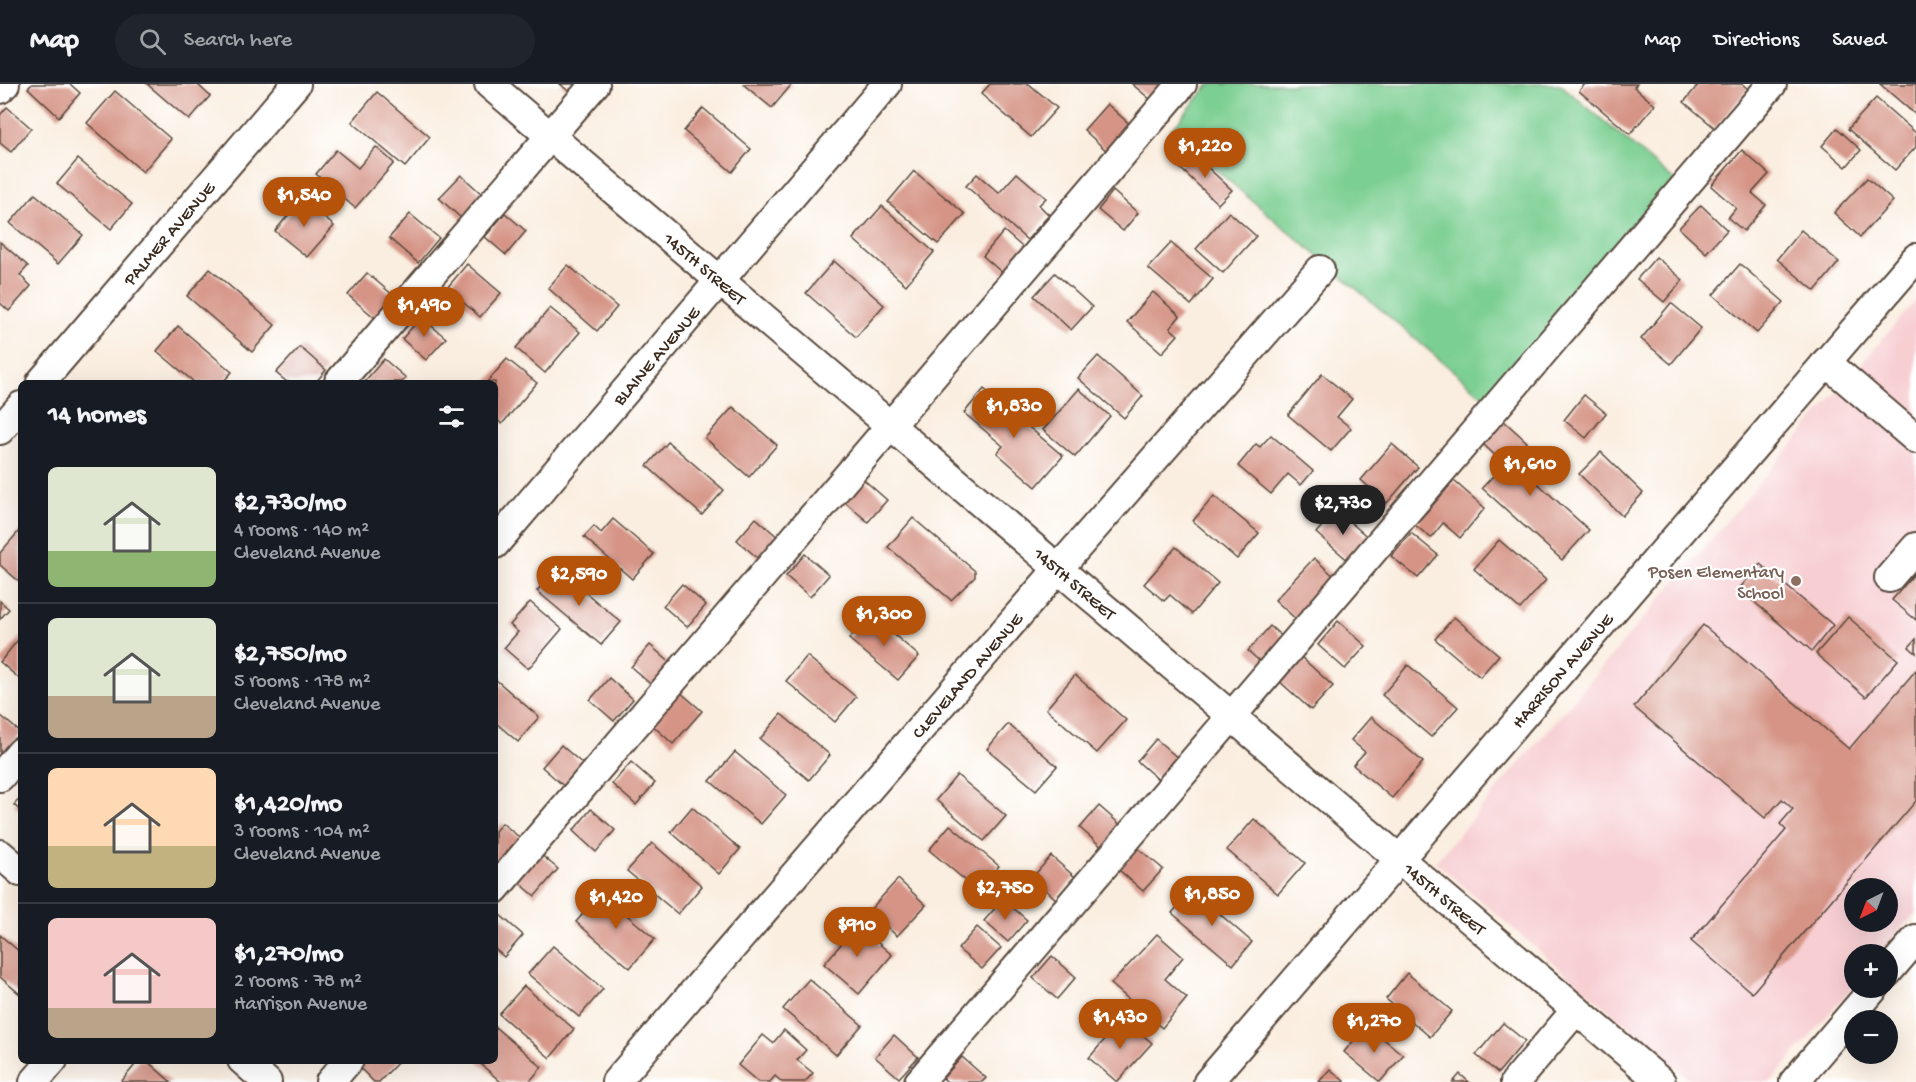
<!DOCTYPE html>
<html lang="en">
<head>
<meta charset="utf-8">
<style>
	:root { --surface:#171b24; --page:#20242c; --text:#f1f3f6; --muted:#9ea1a6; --line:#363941; --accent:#b45309 }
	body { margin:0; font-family:"Gochi Hand",sans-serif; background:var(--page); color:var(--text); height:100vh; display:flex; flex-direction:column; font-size:22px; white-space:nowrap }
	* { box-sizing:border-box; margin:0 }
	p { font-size:20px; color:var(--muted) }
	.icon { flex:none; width:33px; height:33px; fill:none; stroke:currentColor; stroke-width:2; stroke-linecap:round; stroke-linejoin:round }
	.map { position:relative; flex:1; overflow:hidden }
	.drawer { position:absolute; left:18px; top:296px; width:480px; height:684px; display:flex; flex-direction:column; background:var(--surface); border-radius:9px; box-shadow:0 6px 24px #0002 }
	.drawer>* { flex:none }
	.needle { width:39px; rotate:222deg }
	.controls { position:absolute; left:1844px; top:794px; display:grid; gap:12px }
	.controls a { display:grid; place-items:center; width:54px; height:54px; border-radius:50%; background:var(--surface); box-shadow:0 6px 24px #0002; font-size:30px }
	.price { position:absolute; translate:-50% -51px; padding:0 14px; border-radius:21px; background:var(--accent); color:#fff; font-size:20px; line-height:39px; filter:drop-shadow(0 2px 3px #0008) }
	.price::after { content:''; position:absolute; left:50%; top:36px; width:18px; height:14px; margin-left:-9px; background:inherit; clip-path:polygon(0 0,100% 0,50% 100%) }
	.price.selected { background:#222; color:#fff }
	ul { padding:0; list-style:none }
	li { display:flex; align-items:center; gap:18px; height:150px; padding:0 30px }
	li+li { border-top:2px solid var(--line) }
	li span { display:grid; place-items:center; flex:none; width:168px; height:120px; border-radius:9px; color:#555 }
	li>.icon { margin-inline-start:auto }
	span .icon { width:72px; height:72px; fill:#fffc; stroke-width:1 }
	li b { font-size:26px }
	h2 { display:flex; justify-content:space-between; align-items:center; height:72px; padding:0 30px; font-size:26px }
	header { display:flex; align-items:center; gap:36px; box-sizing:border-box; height:84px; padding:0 30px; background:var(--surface); border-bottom:2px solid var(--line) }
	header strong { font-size:28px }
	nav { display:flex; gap:33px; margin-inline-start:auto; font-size:21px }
	.search { width:420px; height:54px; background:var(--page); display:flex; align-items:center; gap:15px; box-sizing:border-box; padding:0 21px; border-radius:33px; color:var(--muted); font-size:22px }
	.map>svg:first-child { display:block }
</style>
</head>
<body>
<header>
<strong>Map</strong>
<div class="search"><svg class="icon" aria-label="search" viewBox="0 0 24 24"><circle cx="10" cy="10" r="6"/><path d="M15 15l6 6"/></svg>Search here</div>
<nav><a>Map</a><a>Directions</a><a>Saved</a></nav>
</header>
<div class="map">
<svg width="1916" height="998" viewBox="0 0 1916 998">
	<rect width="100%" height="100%" fill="#fff"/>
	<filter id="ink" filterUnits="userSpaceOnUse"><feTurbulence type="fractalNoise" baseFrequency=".0167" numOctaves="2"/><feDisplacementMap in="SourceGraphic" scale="12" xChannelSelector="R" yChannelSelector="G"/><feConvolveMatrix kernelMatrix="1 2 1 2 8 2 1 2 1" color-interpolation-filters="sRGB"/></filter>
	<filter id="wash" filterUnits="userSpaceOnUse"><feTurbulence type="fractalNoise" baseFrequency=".008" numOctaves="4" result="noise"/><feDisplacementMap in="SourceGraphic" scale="24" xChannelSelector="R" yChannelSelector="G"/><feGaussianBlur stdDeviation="1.35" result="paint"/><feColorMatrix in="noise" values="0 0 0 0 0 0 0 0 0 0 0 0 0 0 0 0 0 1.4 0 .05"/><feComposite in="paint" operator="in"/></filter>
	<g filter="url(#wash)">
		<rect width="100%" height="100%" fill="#faeee0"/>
		<path fill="#f7cfd3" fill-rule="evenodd" d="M 1916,216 L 1916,828 L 1880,870 L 1854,870 L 1854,901 L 1771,998 L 1693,998 L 1435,778 ZM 1854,804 L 1887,804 L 1887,837 L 1854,837 Z"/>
		<polygon fill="#7bcf92" stroke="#5b7c58" stroke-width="1.5" points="1210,0 1560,0 1677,99 1491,319 1170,47"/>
		<g id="blocks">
			<g fill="#d59486">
				<polygon points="32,0 70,0 80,9 59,33 28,4"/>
				<polygon points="147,0 197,0 210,12 189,36"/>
				<polygon points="560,0 581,0 572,10"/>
				<polygon points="743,0 792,0 772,24"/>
				<polygon points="990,0 1029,0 1057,24 1031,53 981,10"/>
				<polygon points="1132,0 1165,0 1151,16"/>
				<polygon points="1585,0 1637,0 1634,3 1655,21 1630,50 1579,7"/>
				<polygon points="1699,0 1742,0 1748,5 1715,44 1684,18"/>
				<polygon points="1880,0 1916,0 1916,31"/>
				<polygon points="115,7 171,55 143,88 87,39"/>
				<polygon points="377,8 430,53 405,83 352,38"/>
				<polygon points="1876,14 1916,49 1916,63 1895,86 1848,45"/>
				<polygon points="1107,20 1133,43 1110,70 1084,46"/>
				<polygon points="7,23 31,44 11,68 0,59 0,31"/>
				<polygon points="703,24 751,65 732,88 684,47"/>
				<polygon points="1837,44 1861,66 1846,83 1822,62"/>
				<polygon points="376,63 394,79 355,124 316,90 336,66 358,84"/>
				<polygon points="1742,66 1769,90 1752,109 1766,121 1744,147 1728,134 1736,124 1711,102"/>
				<polygon points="1192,69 1232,106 1218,120 1179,83"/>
				<polygon points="78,75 132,120 111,145 57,100"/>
				<polygon points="914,87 965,130 938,160 888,118"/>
				<polygon points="1017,89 1046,114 1039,121 1049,131 1027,156 966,102 977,90 999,109"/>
				<polygon points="461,91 484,112 462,135 439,114"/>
				<polygon points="1867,94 1893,117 1860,153 1834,129"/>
				<polygon points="1113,107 1138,129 1123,147 1098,126"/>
				<polygon points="35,110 83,151 58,180 10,139"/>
				<polygon points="302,115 334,142 307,173 275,147"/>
				<polygon points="1701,121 1727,146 1706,169 1679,144"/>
				<polygon points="882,122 934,168 906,201 853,155"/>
				<polygon points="1229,128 1256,152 1223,189 1196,165"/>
				<polygon points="505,129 526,147 506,171 485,153"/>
				<polygon points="410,130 439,154 418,179 389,154"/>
				<polygon points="1801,146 1839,178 1815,207 1777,175"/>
				<polygon points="1004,147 1028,168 1007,193 983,172"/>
				<polygon points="0,158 28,182 20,191 31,202 9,227 0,219"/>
				<polygon points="1171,159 1213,195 1191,221 1148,184"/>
				<polygon points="1656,173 1683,196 1664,218 1637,195"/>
				<polygon points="834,177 884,221 856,253 806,209"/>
				<polygon points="467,180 501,209 480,233 447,204"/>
				<polygon points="1740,180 1784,218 1757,249 1713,211"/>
				<polygon points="568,181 617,223 597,247 548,204"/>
				<polygon points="210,185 275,241 252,268 187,212"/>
				<polygon points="367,189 394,212 375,234 348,211"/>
				<polygon points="1055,189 1092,223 1071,246 1034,212"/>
				<polygon points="1153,208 1180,232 1170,244 1178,251 1162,269 1127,238"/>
				<polygon points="1671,219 1701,244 1671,280 1641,255"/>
				<polygon points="550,224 580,248 545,289 516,264"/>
				<polygon points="421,233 446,254 426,276 402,255"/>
				<polygon points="178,242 232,288 223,298 194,298 157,267"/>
				<polygon points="300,263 326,286 316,298 287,298 276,289"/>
				<polygon points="1098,272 1143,312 1124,334 1078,294"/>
				<polygon points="384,275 406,294 402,298 364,298"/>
				<polygon points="507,275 537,299 502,340 495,334 495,298 487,298"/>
				<polygon points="1322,290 1352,315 1337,333 1351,344 1331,367 1288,331"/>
				<polygon points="984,305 1063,372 1036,403 997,369 1003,362 964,329"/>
				<polygon points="1079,305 1110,332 1075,373 1043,346"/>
				<polygon points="1584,311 1606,329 1586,354 1564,336"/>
				<polygon points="733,323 777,361 749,393 705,354"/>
				<polygon points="1504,337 1527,358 1511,375 1589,446 1562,476 1482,404 1504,380 1483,360"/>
				<polygon points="1271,351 1313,387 1301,401 1288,390 1271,410 1238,382 1256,360 1260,363"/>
				<polygon points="668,358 724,406 702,431 647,382"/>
				<polygon points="1392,360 1418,383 1387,419 1361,396"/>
				<polygon points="1601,368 1643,409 1622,432 1579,390"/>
				<polygon points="863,395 887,416 868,438 844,417"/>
				<polygon points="1454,397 1485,424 1460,454 1443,439 1431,454 1415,441"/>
				<polygon points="1214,412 1259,449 1237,475 1193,437"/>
				<polygon points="1336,426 1370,455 1350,478 1316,449"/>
				<polygon points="756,434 780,455 761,477 737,456"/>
				<polygon points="913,434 975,487 975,493 951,516 888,463"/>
				<polygon points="613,435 654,470 632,495 584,453 594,442 601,449"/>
				<polygon points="19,447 21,449 21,499 0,481 0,469"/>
				<polygon points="1411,449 1438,471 1418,494 1391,472"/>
				<polygon points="1499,456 1546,496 1520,525 1474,485"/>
				<polygon points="1176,463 1218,499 1192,530 1170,511 1164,517 1144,500"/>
				<polygon points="805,470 829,491 810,513 786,492"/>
				<polygon points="1314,474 1339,497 1300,539 1275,516"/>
				<polygon points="1760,480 1833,541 1812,567 1739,505"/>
				<polygon points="556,484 621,538 601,561 537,507"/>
				<polygon points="1916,488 1916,536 1892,516"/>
				<polygon points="682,500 706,521 687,543 663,522"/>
				<polygon points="0,517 9,525 0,535"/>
				<polygon points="530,518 562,545 528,585 504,564 518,548 510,541"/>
				<polygon points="870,530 919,572 898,596 849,555"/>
				<polygon points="1454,533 1499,571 1480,593 1435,555"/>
				<polygon points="1848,533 1898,576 1866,613 1816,570"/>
				<polygon points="1338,537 1366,562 1345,585 1318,561"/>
				<polygon points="1703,541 1849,665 1916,586 1916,717 1752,909 1691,857 1786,746 1780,740 1793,725 1782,715 1765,734 1634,623"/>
				<polygon points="1270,542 1285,555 1263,580 1248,567"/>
				<polygon points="21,552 21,596 0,578"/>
				<polygon points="1916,555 1916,569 1909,563"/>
				<polygon points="650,561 674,582 655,604 631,583"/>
				<polygon points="807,572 856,613 835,638 786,597"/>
				<polygon points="1300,572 1333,602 1311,626 1278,596"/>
				<polygon points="1408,581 1458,623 1431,653 1382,611"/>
				<polygon points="1075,591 1126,636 1097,669 1046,625"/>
				<polygon points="609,594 633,615 614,637 590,616"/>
				<polygon points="495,595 539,633 518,658 495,638"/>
				<polygon points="679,607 702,627 673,660 651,640"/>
				<polygon points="781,630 830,671 809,696 760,655"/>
				<polygon points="0,631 21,649 0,675"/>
				<polygon points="1371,633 1423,678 1392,714 1353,681 1365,668 1351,656"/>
				<polygon points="1008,640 1057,682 1036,706 987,665"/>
				<polygon points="1156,655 1180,676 1161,698 1137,677"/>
				<polygon points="561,661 585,682 566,704 542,683"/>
				<polygon points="735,668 786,711 761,740 710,697"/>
				<polygon points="631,678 655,699 636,721 612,700"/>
				<polygon points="957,691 1006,732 984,757 936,716"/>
				<polygon points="21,713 21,727 14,721"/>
				<polygon points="1099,722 1123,743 1104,765 1080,744"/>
				<polygon points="692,723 740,765 719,790 671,748"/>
				<polygon points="591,725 615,746 596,768 573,747"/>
				<polygon points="1254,735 1305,779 1278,810 1227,766"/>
				<polygon points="502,739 525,758 495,792 495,747"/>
				<polygon points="950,741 999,782 978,807 929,766"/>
				<polygon points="652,759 702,802 678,830 627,787"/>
				<polygon points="1138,764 1163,785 1143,807 1119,786"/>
				<polygon points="539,769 558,785 535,812 516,796"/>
				<polygon points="1051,772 1075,793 1056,815 1032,794"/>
				<polygon points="898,795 926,821 897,852 869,827"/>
				<polygon points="1192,806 1252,858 1233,881 1172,829"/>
				<polygon points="601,809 655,855 630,884 576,838"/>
				<polygon points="1003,815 1027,836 1008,858 984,837"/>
				<polygon points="499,830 523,851 504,873 495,865 495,835"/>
				<polygon points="852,836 892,871 859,910 824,880 842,859 837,854"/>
				<polygon points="977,843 1001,864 982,885 958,865"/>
				<polygon points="1157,850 1183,873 1165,895 1187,914 1162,944 1111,900"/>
				<polygon points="0,851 21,869 21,911 0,893"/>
				<polygon points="553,862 603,905 579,933 528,890"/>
				<polygon points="1052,872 1076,893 1057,915 1033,894"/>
				<polygon points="1407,889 1452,927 1430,953 1386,915"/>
				<polygon points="809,895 862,941 836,971 783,925"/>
				<polygon points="524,902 574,945 550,974 499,930"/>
				<polygon points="1123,934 1152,959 1117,998 1089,974"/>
				<polygon points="1503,939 1525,957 1498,989 1476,971"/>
				<polygon points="1367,941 1403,971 1380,998 1344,968"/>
				<polygon points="495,943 542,983 529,998 501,998 476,976 495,976"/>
				<polygon points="784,946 806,966 797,976 813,989 805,998 782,998 775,992 770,998 758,998 738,981 763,951 773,959"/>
				<polygon points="894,951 918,973 899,994 875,973"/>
				<polygon points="962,973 986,994 982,998 947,998 943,994"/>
				<polygon points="139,976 146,976 171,998 121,998"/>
				<polygon points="366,976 400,976 379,998 374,998 359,983"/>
				<polygon points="1330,985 1345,998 1319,998"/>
				<polygon points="1460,990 1469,998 1453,998"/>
			</g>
		</g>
	</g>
	<g filter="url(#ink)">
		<use href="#blocks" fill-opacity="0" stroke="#58473b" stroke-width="1.5"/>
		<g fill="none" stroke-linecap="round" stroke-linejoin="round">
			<defs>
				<g id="minor">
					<path id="s1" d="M 489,0 L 1661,998"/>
					<polyline points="0,5 5,0"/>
					<polyline points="1826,278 1916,355"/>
					<path id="s2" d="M 41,298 L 296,0"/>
					<polyline points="339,298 595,0"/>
					<polyline points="0,346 21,322"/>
					<path id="s3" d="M 495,460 L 887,0"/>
					<polyline points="1889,494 1916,463"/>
					<polyline points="0,693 21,668"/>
					<polyline points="0,770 21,788"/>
					<polyline points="495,805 1182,0"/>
					<polyline points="1887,889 1916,855"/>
					<polyline points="242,976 267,998"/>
					<polyline points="34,998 53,976"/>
					<polyline points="330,998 349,976"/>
					<path id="s4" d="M 616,998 L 1058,485 L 1320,186"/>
					<polyline points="919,998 1772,0"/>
					<path id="s5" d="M 1208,998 L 1916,174"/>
					<polyline points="1515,998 1576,926"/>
					<polyline points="1794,998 1875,903"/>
				</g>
			</defs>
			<use href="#minor" stroke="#58473b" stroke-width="32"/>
			<use href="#minor" stroke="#fff" stroke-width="28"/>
		</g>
	</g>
	<circle fill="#8d6e63" stroke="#fff" stroke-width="2" cx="1796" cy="497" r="6"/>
	<g text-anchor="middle" stroke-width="4.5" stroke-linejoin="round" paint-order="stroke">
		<g font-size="18" fill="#3b2a1e" stroke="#fff">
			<text dy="6" stroke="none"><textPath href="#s2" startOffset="196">PALMER AVENUE</textPath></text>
			<text dy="6" stroke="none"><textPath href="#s1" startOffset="284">145TH STREET</textPath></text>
			<text dy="6" stroke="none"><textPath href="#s3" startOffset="248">BLAINE AVENUE</textPath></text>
			<text dy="6" stroke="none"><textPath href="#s1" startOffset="770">145TH STREET</textPath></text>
			<text dy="6" stroke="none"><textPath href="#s5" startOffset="543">HARRISON AVENUE</textPath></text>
			<text dy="6" stroke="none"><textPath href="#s4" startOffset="537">CLEVELAND AVENUE</textPath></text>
			<text dy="6" stroke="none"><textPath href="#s1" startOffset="1256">145TH STREET</textPath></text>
		</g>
		<g font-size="18" fill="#785e54" stroke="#fff" text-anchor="end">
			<text x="1784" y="493">Posen Elementary<tspan x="1784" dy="21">School</tspan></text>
		</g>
	</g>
</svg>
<div class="controls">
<a><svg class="needle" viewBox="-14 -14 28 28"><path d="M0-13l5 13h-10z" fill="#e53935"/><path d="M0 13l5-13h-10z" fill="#9ea1a6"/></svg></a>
<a>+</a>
<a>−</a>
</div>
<b class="price" style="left:1205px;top:95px">$1,220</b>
<b class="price" style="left:304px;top:144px">$1,540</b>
<b class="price" style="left:424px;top:254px">$1,490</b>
<b class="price" style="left:1014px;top:355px">$1,830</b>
<b class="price" style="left:1530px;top:413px">$1,610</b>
<b class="price selected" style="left:1343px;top:452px">$2,730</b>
<b class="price" style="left:579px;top:523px">$2,590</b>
<b class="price" style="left:884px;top:563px">$1,300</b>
<b class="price" style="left:1005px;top:837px">$2,750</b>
<b class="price" style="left:1212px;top:843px">$1,850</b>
<b class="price" style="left:616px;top:846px">$1,420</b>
<b class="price" style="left:857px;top:874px">$910</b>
<b class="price" style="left:1120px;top:966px">$1,430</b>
<b class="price" style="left:1374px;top:970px">$1,270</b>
<section class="drawer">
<h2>14 homes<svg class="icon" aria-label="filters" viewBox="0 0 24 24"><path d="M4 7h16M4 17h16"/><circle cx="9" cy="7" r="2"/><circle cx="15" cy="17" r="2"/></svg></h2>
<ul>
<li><span style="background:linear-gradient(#dfe7d0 70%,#8fb573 0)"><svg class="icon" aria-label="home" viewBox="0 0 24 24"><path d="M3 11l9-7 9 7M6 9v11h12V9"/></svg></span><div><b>$2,730/mo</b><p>4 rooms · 140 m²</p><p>Cleveland Avenue</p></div></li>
<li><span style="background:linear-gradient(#dfe7d0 65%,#b9a48a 0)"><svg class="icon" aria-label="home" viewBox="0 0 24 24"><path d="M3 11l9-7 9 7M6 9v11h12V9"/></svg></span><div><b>$2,750/mo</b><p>5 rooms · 178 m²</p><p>Cleveland Avenue</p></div></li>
<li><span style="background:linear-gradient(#ffd9b3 65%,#c2b280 0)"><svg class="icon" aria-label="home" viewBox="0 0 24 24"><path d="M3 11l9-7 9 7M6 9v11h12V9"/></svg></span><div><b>$1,420/mo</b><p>3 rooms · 104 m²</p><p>Cleveland Avenue</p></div></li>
<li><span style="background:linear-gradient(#f6c9c9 75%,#b9a48a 0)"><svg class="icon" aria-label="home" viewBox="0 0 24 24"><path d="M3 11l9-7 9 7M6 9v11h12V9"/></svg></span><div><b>$1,270/mo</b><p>2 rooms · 78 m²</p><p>Harrison Avenue</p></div></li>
</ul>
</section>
</div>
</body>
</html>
